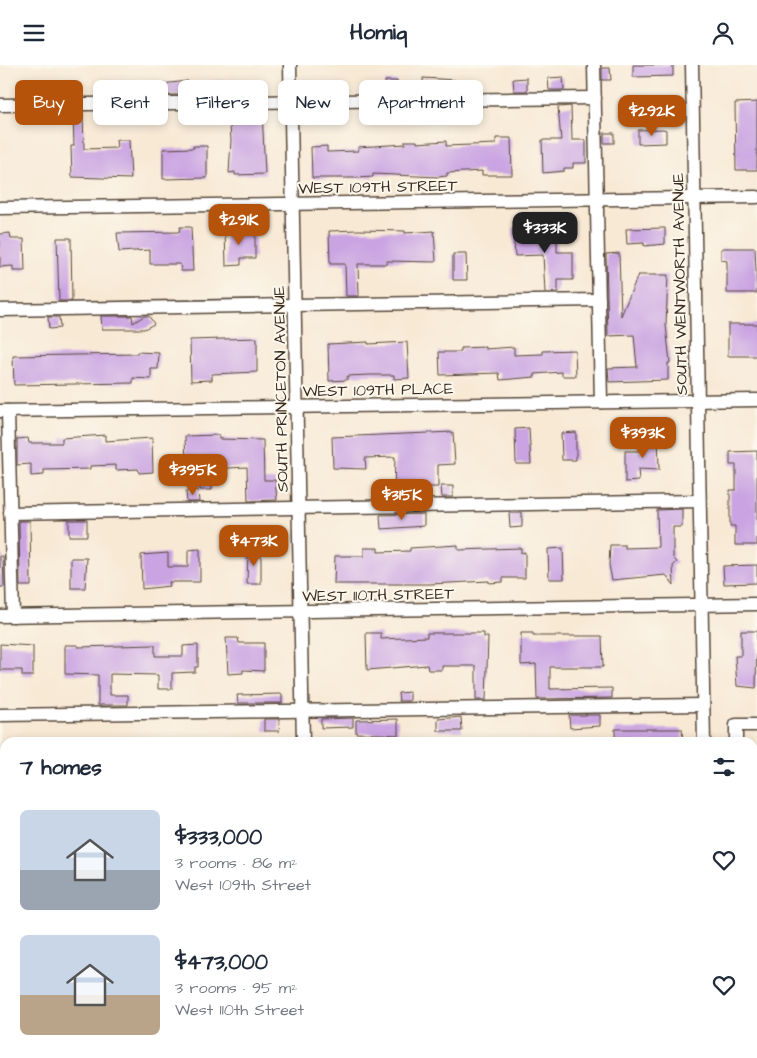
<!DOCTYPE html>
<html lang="en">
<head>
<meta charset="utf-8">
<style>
	:root { --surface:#fff; --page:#f6f6f7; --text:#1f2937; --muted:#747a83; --accent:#b45309 }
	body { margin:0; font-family:"Architects Daughter",sans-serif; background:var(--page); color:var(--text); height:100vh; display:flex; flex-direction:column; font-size:19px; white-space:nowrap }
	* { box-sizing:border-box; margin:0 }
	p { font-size:16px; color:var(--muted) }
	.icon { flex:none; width:28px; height:28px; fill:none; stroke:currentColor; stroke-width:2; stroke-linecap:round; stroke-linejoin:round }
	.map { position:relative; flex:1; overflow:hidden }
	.panel { position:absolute; left:0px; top:672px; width:758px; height:321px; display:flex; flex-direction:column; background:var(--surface); border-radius:15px 15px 0 0; box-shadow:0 2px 8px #0003 }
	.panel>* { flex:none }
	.top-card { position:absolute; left:15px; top:15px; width:500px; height:45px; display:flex; gap:10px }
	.price { position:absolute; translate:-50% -42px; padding:0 11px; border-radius:10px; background:var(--accent); color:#fff; font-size:16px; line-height:32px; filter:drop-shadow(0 1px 2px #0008) }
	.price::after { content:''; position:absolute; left:50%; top:30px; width:15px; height:11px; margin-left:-8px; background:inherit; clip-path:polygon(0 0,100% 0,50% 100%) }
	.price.on { background:#222; color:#fff }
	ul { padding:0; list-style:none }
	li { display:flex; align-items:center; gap:15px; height:125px; padding:0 20px }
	li span { display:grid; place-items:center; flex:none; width:140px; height:100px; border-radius:8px; color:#555 }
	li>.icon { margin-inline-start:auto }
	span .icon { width:60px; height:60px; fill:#fffc; stroke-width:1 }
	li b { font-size:21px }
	h2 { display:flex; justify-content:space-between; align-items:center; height:60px; padding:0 20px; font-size:21px }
	.pill { padding:0 18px; border-radius:8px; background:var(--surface); box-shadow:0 2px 8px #0003; font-size:18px; line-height:45px }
	.pill.on { background:var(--accent); color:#fff }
	header { display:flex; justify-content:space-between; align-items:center; height:65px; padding:0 20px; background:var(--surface); font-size:22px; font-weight:800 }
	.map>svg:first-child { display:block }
</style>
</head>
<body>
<header><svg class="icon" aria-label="menu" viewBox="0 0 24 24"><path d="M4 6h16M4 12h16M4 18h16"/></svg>Homiq<svg class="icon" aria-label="person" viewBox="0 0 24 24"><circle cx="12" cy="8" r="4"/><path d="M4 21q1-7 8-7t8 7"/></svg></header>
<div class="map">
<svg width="757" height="993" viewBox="0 0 757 993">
	<rect width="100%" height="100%" fill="#fbf7ec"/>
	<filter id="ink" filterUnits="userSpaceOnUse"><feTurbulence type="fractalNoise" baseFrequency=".02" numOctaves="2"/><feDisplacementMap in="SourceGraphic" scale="10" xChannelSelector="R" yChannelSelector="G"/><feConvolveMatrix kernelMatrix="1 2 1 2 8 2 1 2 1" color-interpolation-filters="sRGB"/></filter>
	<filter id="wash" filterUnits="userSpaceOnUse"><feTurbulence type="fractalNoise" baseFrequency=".0096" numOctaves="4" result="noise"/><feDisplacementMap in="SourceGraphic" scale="20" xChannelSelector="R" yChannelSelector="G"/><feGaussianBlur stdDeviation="1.12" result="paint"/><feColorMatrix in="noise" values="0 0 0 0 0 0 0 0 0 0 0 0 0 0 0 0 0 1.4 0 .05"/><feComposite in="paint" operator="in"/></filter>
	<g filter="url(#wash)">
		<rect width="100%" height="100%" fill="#f8e9d5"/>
		<g id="blocks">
			<g fill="#caa4e2">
				<polygon points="633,0 673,0 673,11 633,12"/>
				<polygon points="602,3 610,3 611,15 602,15"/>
				<polygon points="563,12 564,25 549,25 548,13"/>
				<polygon points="423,13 455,15 455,27 424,27"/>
				<polygon points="527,13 527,26 514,26 513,14"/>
				<polygon points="246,14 246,18 266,18 267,29 212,29 211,16"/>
				<polygon points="188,16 188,30 162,30 161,19"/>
				<polygon points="385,16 397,16 397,27 386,27"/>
				<polygon points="757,37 757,105 736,105 735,38"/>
				<polygon points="571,41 572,75 586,75 586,98 573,98 573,103 564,103 564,106 543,108 542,75 561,75 558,42"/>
				<polygon points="425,43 435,43 436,55 425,55"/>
				<polygon points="229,45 262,45 265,109 235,110 235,107 229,108 231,75"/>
				<polygon points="73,47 83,47 84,84 117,83 116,75 129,75 131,114 72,112 71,81 74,81"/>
				<polygon points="663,64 666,65 666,78 638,79 638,65"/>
				<rect x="604" y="68" width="10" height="10"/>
				<polygon points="496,73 511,73 512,110 482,110 482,106 447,108 447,111 438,112 373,109 373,112 357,113 312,113 311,82 327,81 327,87 358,86 358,82 405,79 405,76 417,76 417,78 446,76 446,81 496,79"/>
				<polygon points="193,81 207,81 207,113 163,114 163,84 194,83"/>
				<polygon points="180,162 191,162 193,206 181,206 180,199 150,199 150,185 119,187 117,168 179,167"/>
				<polygon points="513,163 557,163 557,187 573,187 573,215 558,215 558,227 545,228 543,190 515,191"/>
				<polygon points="665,163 665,179 644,181 644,178 627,179 626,164"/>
				<polygon points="225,165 255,165 255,193 241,193 241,200 226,201"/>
				<polygon points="358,165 405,166 405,168 434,166 436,197 387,196 387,199 358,199 359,231 346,231 345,199 330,199 329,166"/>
				<polygon points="10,168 11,174 24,174 25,206 13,206 13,201 0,202 0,169"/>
				<polygon points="57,173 71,173 72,236 59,236"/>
				<polygon points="723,183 755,183 757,228 727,228 727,196 721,195 721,184"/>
				<polygon points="619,188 621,251 638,210 668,210 666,260 670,298 668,298 668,315 609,317 608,303 637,302 634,270 608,271 606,189"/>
				<polygon points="453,189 466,189 467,215 453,215"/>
				<polygon points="101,251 132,251 133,258 144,251 149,251 154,259 144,264 102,264"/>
				<polygon points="48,252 59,252 60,263 49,264"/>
				<rect x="728" y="259" width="29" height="32"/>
				<polygon points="257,273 257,307 212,309 212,315 191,316 190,275"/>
				<polygon points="368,277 368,279 407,277 409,313 394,314 394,310 370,310 347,311 347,315 329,316 328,279"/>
				<polygon points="485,282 485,284 514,282 514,290 543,289 543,286 575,285 576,311 562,311 562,307 535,309 535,312 500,315 499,308 440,310 439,287 461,287 461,283"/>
				<polygon points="137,287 159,288 158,304 151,304 151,314 133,313 133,318 14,320 13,291 137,289"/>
				<polygon points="529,363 531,399 516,399 515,364"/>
				<polygon points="453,367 455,399 438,400 438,422 407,422 407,428 394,428 395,392 365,393 366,404 333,403 332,372"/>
				<polygon points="576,367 576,395 562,395 561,368"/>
				<polygon points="658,368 659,405 638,404 639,416 625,417 625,386 645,386 645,369"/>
				<polygon points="105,370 105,376 152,373 153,407 139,408 138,404 116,405 116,400 90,401 90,404 44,405 44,410 31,411 31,399 17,400 17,374 28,373 29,378 62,378 62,373"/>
				<polygon points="219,370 219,374 263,375 264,415 275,415 277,435 248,436 247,402 211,404 212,425 200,425 199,400 186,401 185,371"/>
				<polygon points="757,386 757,480 735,480 735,461 730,461 730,425 736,425 736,400 730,400 730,387"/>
				<polygon points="441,421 453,421 453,432 442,432"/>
				<polygon points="198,425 199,437 187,437 186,426"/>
				<polygon points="682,444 682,462 673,462 673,493 677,497 673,501 674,520 666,510 612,515 609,500 610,480 625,480 625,483 658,482 657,445"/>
				<polygon points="509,448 522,448 522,462 510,463"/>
				<polygon points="424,449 424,461 381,464 380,450"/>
				<rect x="69" y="455" width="18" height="16"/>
				<polygon points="19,456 30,456 31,521 20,521"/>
				<polygon points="458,480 458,485 521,483 521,488 525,487 525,513 503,513 503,517 489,518 489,516 430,519 334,519 335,491 364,491 364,483 378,483 378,487 410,486 410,483"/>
				<polygon points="563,483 564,514 549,514 548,484"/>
				<polygon points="200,484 200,517 169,517 170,521 142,524 141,490 168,488 168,502 188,502 188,485"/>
				<polygon points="248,485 261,486 261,519 247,519"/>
				<polygon points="0,491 3,491 4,522 0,522"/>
				<polygon points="71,493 87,493 85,523 71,523"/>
				<polygon points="757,500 757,518 724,519 723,501"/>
				<polygon points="741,566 757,566 756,623 737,621 735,591 741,591"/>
				<polygon points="366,568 381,568 381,574 427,572 427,568 484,568 484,572 488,572 486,635 476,635 476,601 442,601 442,605 428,605 427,600 367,605"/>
				<polygon points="521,568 533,568 533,571 602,571 603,602 550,602 550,624 612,623 612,633 537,634 536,599 521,600"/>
				<polygon points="226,573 238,573 239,578 264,578 264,606 243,605 243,608 228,609"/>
				<polygon points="0,579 33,581 33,611 22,611 22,605 0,605"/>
				<polygon points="65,580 78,580 78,582 155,580 155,591 183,591 183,581 198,580 198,602 195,602 195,607 172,608 172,624 158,624 158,610 110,609 110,630 128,630 128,640 98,640 98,610 65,609"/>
				<polygon points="410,627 410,636 399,636 398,628"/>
				<polygon points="282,629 282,638 238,638 237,630"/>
				<polygon points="569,650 600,650 600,661 570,663"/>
				<polygon points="461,652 462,666 438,666 438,654"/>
				<polygon points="353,653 353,662 321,663 321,654"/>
				<polygon points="264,654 280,654 279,666 264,666"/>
				<polygon points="398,654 398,670 356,668 356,655"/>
				<polygon points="615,664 682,664 683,678 615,678"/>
			</g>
		</g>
	</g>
	<g filter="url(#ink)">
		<use href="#blocks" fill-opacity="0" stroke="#574739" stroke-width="1"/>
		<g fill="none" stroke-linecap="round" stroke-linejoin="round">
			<defs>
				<g id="minor">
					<polyline points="290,0 303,678"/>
					<polyline points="594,0 601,337"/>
					<polyline points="692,0 704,678"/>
					<polyline points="0,40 595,33"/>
					<polyline points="0,143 757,132"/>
					<polyline points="0,245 599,235"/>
					<polyline points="0,346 757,335"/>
					<polyline points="8,346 13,551"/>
					<polyline points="10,448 699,436"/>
					<polyline points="0,551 757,539"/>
					<polyline points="0,650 703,640"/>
					<polyline points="736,678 736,660 757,660"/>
					<polyline points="752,694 757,694"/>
					<polyline points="752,743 757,743"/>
					<polyline points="0,756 5,756"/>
					<polyline points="0,854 5,854"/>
					<polyline points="306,989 306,993"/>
					<polyline points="710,989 710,993"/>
				</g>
				<g id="major">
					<polyline points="752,947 757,947"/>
					<polyline points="0,959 5,959"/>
				</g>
			</defs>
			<use href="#minor" stroke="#574739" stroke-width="15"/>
			<use href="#major" stroke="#574739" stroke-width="19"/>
			<use href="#minor" stroke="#fff" stroke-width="12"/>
			<use href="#major" stroke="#f2c26a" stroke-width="16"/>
		</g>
	</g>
	<g text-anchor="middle" stroke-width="4" stroke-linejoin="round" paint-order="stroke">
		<g font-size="16" fill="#3b2a1e" stroke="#fbf7ec">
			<text transform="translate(378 121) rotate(-1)" y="6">WEST 109TH STREET</text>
			<text transform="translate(679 219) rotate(-91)" y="6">SOUTH WENTWORTH AVENUE</text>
			<text transform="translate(280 324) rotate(-91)" y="6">SOUTH PRINCETON AVENUE</text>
			<text transform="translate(378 324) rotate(-1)" y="6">WEST 109TH PLACE</text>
			<text transform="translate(378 529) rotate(-1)" y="6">WEST 110TH STREET</text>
		</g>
	</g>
</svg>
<b class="price" style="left:652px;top:72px">$292K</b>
<b class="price" style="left:239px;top:181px">$291K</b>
<b class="price on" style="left:545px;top:189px">$333K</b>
<b class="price" style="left:643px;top:394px">$393K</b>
<b class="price" style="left:193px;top:431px">$395K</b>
<b class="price" style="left:402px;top:456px">$315K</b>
<b class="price" style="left:254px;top:502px">$473K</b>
<div class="top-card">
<a class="pill on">Buy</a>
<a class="pill">Rent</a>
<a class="pill">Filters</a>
<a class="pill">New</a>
<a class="pill">Apartment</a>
</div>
<section class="panel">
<h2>7 homes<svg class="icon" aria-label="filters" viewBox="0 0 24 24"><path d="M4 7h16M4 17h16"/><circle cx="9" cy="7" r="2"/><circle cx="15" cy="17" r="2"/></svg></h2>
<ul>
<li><span style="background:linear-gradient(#c9d6e8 60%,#9aa5b1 0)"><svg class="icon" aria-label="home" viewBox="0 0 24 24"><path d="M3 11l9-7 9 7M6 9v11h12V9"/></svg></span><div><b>$333,000</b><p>3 rooms · 86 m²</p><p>West 109th Street</p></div><svg class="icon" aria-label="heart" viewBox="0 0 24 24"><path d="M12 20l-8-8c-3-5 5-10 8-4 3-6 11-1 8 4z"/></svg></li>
<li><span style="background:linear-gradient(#c9d6e8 60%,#b9a48a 0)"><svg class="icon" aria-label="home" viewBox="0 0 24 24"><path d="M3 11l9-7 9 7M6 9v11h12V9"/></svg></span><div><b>$473,000</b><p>3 rooms · 95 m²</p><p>West 110th Street</p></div><svg class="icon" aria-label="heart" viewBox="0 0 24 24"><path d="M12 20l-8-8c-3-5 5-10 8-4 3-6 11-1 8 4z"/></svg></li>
</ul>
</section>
</div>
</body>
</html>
